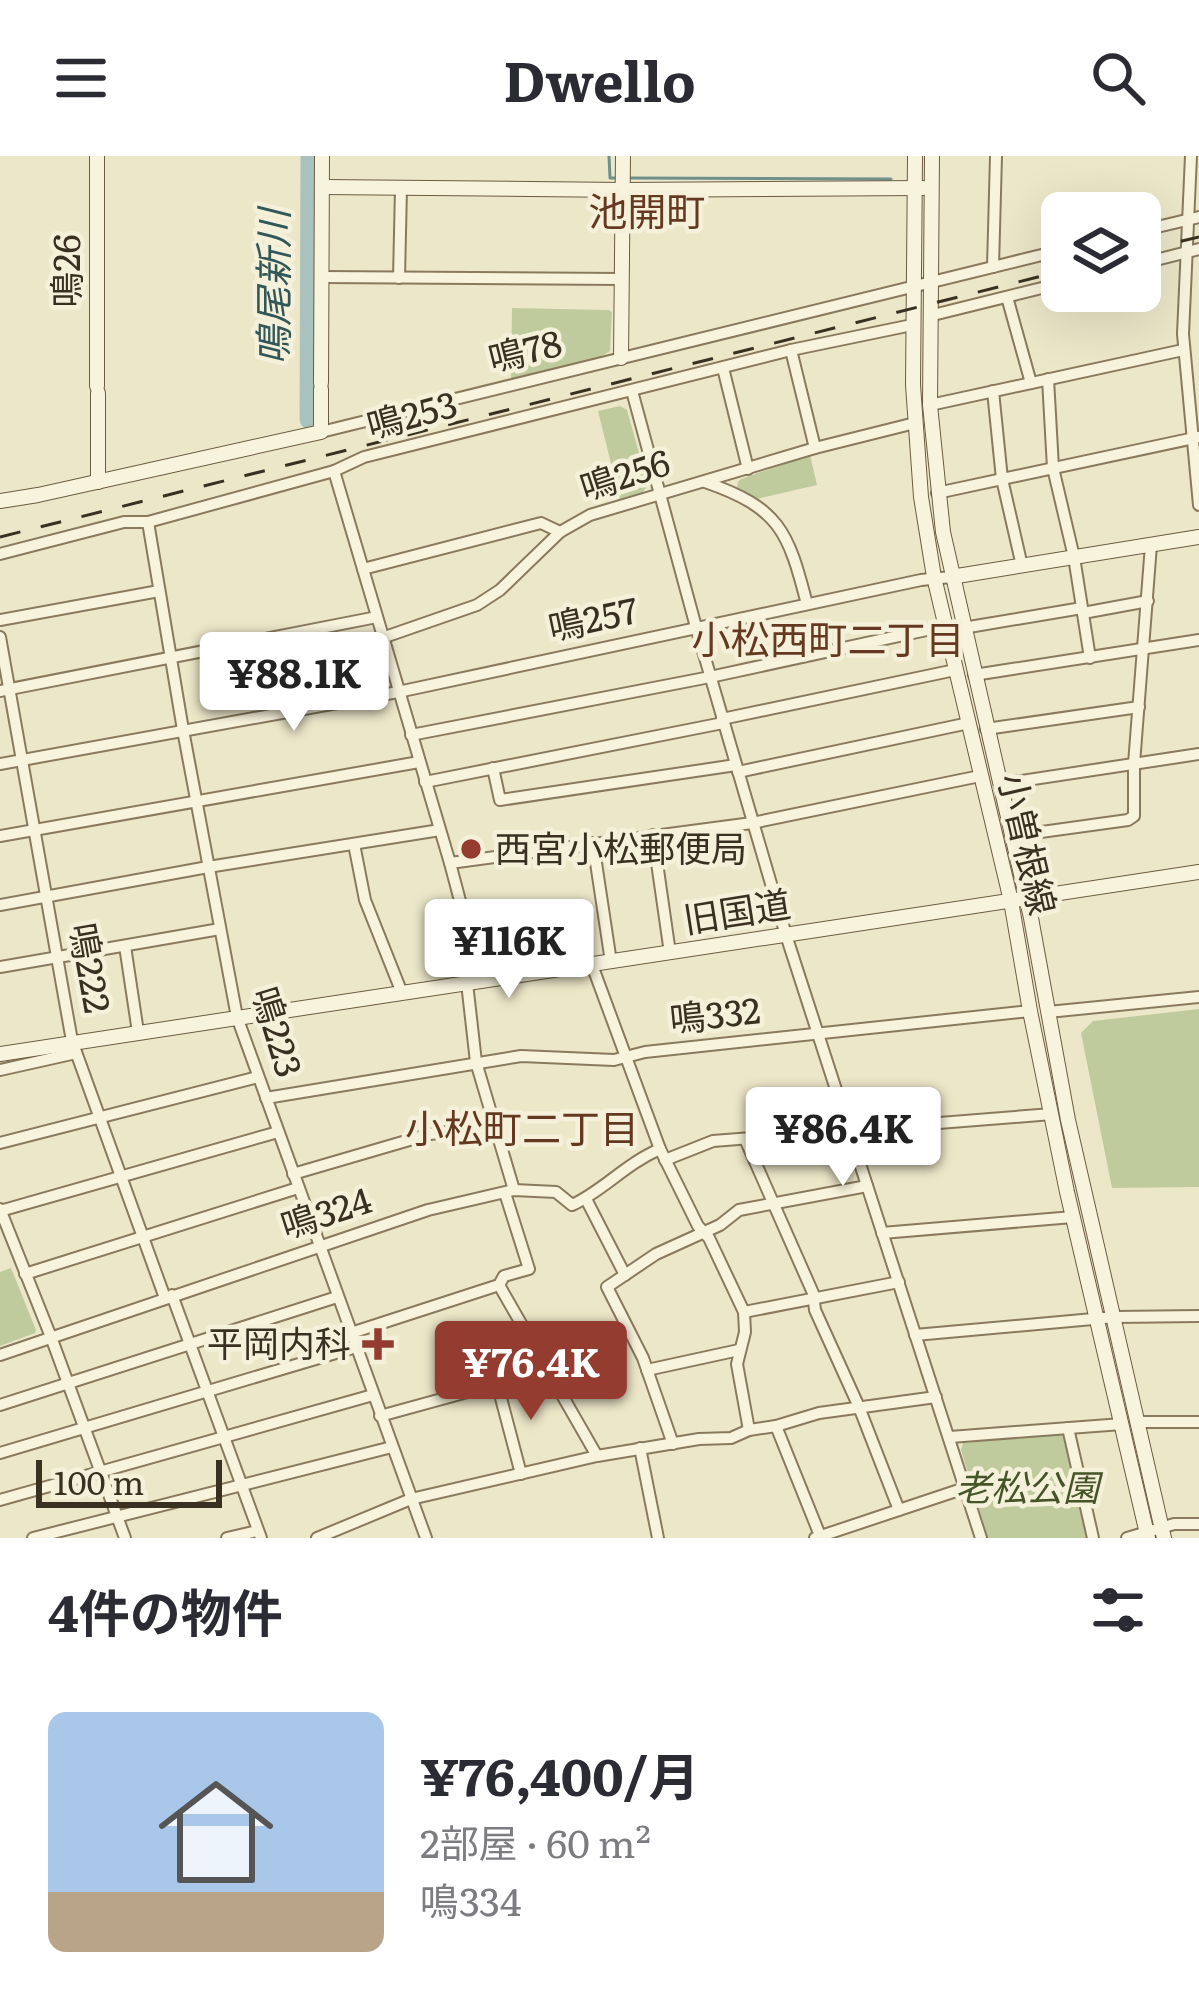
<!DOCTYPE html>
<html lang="ja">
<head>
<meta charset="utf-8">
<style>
	:root { --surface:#fff; --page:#f7f7f7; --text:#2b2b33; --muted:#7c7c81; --line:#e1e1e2; --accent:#953c31 }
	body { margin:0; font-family:Literata,"Noto Sans JP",serif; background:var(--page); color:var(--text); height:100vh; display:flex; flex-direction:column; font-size:45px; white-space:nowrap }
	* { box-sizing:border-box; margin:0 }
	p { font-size:39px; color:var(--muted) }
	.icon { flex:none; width:66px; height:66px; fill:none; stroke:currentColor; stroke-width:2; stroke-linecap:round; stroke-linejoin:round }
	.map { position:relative; height:1382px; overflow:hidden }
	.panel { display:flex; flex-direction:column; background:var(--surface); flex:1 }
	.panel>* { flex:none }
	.buttons { position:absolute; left:1041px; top:36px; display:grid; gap:24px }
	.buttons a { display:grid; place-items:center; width:120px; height:120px; border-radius:18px; background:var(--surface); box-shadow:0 12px 48px #0002; font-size:60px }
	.scale { position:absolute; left:36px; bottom:30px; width:186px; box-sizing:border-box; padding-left:12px; border:6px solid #3a3021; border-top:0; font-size:33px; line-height:42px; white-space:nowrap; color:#3a3021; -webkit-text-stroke:9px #f5f0d9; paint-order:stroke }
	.price { position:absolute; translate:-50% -102px; padding:0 27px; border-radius:12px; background:#fff; color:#222; font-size:39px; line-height:78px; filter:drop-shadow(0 3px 6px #0008) }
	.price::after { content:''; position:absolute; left:50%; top:72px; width:36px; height:27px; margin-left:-18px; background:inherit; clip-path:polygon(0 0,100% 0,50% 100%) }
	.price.current { background:var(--accent); color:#fff }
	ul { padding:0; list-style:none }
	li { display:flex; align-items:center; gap:36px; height:300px; padding:0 48px }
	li+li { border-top:3px solid var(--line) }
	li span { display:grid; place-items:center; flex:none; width:336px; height:240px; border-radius:18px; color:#555 }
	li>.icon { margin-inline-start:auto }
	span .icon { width:144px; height:144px; fill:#fffc; stroke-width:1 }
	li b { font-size:51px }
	h2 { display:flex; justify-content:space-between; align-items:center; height:144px; padding:0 48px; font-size:51px }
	header { display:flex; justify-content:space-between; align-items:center; height:156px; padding:0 48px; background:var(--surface); font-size:54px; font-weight:700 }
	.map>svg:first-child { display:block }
</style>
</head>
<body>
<header><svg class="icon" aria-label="menu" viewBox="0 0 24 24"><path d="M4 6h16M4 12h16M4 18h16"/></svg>Dwello<svg class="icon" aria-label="search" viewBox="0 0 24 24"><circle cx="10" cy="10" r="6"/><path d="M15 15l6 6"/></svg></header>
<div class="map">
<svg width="1199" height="1382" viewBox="0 0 1199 1382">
	<rect width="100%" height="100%" fill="#ede7c9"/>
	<g fill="#c0cb9d">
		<polygon points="512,152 609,154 612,156 610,195 594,206 511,225"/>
		<polygon points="620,250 627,254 648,329 642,337 620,344 598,255"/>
		<polygon points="810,299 817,329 757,343 737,332 738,326 741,323"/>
		<polygon points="1199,853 1199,1031 1112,1032 1081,877 1093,865"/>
		<polygon points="11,1112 36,1174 35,1177 0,1190 0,1116"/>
		<polygon points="1065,1278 1089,1382 988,1382 961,1294 963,1287"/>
	</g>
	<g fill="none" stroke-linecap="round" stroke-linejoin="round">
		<g stroke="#70908c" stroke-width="3">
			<polyline points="609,0 610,22 619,22"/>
			<polyline points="629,22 891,23"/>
		</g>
		<polyline stroke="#aac2bd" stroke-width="21" points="310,263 311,0"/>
		<defs>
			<g id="street">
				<polyline points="1191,0 1183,178 1199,349"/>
				<polyline points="1140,75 1199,61"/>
				<polyline points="1140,108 1199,93"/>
				<polyline points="993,111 996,0"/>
				<polyline points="322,121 622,123"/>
				<polyline points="399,122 401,32"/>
				<polyline points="1007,141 1031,227"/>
				<polyline points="933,159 1062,127"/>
				<polyline points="791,194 815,292"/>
				<polyline points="723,212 748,313"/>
				<polyline points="1048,223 1053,312 1074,401 1090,502"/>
				<polyline points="632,235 696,471 786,779 981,1382"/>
				<polyline points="993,235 1002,323 1022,410"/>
				<polyline points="930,249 1183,194"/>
				<polyline points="321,276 1062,94"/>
				<polyline points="334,315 450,707 481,824"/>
				<path d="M 705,326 C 780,352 788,375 807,448"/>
				<polyline points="937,337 1199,281"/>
				<polyline points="148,366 183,574 237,861 426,1382"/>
				<polyline points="0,398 124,366 148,366 334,315 364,301 791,194 912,169"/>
				<polyline points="363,413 541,367 560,376"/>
				<polyline points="1083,457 1148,445"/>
				<polyline points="0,464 159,435"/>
				<polyline points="963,472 1082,452"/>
				<polyline points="0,481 72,885 165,1142"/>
				<polyline points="382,482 477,449 500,434 560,376 590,359 815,292 915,267"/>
				<polyline points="974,519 1199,484"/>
				<polyline points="0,535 377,461"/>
				<polyline points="722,563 955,514"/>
				<polyline points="986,573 1139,551"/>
				<polyline points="411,579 710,521 945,470"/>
				<polyline points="0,608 398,536 921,424 951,421"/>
				<polyline points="493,612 500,644 736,609"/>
				<polyline points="738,616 969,567"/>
				<polyline points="425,626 723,567"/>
				<polyline points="1001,628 1199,598"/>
				<polyline points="653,679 670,797"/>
				<polyline points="0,680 419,606"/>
				<polyline points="1012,680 1128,664 1134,660 1134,608 1151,389"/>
				<polyline points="593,687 611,806"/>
				<polyline points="354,688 365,744 402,837"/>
				<polyline points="450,707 752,667 980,620"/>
				<polyline points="0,749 208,711 440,674"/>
				<polyline points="125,790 138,876"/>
				<polyline points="592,809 660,993 698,1070 709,1082 744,1156 745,1176 737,1208 749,1274"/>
				<polyline points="0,811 220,773"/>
				<polyline points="467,827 476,906 514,1034"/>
				<polyline points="1048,856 1199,841"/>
				<polyline points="0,914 76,897"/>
				<polyline points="266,942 521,900 614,904 645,896 1030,855"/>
				<polyline points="745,983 813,1137 815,1154 859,1251 899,1354"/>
				<polyline points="0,987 258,921"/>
				<polyline points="665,1004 713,985 1052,958"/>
				<polyline points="293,1018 430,978 495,970"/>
				<polyline points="586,1043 625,1119"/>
				<polyline points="0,1053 51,1181 125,1382"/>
				<polyline points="0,1055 278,976"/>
				<polyline points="882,1077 1073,1061"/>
				<polyline points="25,1118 298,1032"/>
				<polyline points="499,1129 597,1300"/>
				<polyline points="172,1139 261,1382"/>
				<polyline points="744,1156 899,1126"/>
				<polyline points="351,1177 499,1129 504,1120 529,1113 505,1037"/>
				<polyline points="915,1179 1115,1161 1199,1160"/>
				<path d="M 0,1199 L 428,1054 L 514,1034 L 556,1036 L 572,1049 C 603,1035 625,1008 660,993"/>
				<polyline points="647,1214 739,1194"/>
				<polyline points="497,1227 521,1318"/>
				<polyline points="0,1249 337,1141"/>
				<polyline points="380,1260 547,1214"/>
				<polyline points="1137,1266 1199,1266"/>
				<polyline points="776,1270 821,1382"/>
				<polyline points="1068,1272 1093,1382"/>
				<polyline points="950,1281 1122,1268"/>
				<polyline points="673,1288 643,1202 607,1131 656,1098 720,1069 739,1054 867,1030"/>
				<polyline points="640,1292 658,1382"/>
				<polyline points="0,1297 356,1191"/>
				<polyline points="0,1344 373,1239"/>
				<polyline points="33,1382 392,1291"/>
				<polyline points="227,1382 257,1375"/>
				<polyline points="317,1382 411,1343 597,1300 699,1283 731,1282 749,1274 776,1270 819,1257 936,1241"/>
				<polyline points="815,1382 965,1332"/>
				<polyline points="1127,1382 1174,1368 1199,1368"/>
			</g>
			<g id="secondary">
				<polyline points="915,0 913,229 921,341 934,421 1011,745 1030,855 1067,1036 1148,1382"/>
				<polyline points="932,0 930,249 943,376 1031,762 1068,964 1164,1382"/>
				<polyline points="322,31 623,34 923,32"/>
				<polyline points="621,202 623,0"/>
				<polyline points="321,227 322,0"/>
				<polyline points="97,230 97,0"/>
				<polyline points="98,237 98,326"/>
				<polyline points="0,345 38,339 321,276 321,233"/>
				<polyline points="951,421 1199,381"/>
				<polyline points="0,898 1199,716"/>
			</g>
		</defs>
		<use href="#street" stroke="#897a5e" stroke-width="14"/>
		<use href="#secondary" stroke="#6b5b41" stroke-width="16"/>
		<use href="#street" stroke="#f8f3dc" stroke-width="10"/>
		<use href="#secondary" stroke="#f8f3dc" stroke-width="14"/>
		<g stroke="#3a3021" stroke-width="3" stroke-dasharray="21 21" stroke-linecap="butt">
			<polyline points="1140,95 1199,81"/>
			<polyline points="0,381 1062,115"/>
		</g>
	</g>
	<g fill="#953c31" stroke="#f5f0d9" stroke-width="4.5">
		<circle cx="471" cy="693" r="12"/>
		<path d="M372 1170h12v12h12v12h-12v12h-12v-12h-12v-12h12z"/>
	</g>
	<g text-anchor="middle" stroke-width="9" stroke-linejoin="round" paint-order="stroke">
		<g font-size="36" fill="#3a3021" stroke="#f5f0d9">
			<text transform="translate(67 115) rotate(-90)" y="13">鳴26</text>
			<text transform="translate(525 195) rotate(-14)" y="13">鳴78</text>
			<text transform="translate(412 259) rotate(-15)" y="13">鳴253</text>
			<text transform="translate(625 319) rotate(-18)" y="13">鳴256</text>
			<text transform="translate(593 463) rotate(-12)" y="13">鳴257</text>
			<text transform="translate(1027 688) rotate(77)" y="13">小曽根線</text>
			<text transform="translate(737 756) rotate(-9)" y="13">旧国道</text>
			<text transform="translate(90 812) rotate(80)" y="13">鳴222</text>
			<text transform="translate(715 859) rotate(-6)" y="13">鳴332</text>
			<text transform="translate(277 876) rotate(73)" y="13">鳴223</text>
			<text transform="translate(326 1057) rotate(-18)" y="13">鳴324</text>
		</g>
		<g font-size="36" fill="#3a3021" stroke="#f5f0d9" text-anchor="start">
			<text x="495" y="706">西宮小松郵便局</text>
			<text x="351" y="1201" text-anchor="end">平岡内科</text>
		</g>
		<g font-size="36" font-style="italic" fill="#455529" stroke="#f5f0d9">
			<text x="1027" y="1345">老松公園</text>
		</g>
		<g font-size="39" fill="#653822" stroke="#f5f0d9">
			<text x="647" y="70">池開町</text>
			<text x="828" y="498">小松西町二丁目</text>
			<text x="522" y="987">小松町二丁目</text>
		</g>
		<g font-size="39" font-style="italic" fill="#315759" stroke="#f5f0d9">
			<text transform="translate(274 131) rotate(-90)" y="14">鳴尾新川</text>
		</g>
	</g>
</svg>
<div class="buttons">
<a><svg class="icon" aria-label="layers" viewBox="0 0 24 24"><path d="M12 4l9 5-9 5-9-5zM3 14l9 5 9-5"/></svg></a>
</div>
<div class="scale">100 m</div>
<b class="price" style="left:294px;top:578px">¥88.1K</b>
<b class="price" style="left:509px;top:845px">¥116K</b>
<b class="price" style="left:843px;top:1033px">¥86.4K</b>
<b class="price current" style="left:531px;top:1267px">¥76.4K</b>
</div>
<section class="panel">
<h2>4件の物件<svg class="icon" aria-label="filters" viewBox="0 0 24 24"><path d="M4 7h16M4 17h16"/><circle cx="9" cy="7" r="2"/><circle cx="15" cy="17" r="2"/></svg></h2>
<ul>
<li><span style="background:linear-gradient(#a9c7e8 75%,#b9a48a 0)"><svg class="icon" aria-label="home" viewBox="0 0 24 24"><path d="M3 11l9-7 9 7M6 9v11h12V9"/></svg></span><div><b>¥76,400/月</b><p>2部屋 · 60 m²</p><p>鳴334</p></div></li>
</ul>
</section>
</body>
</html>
